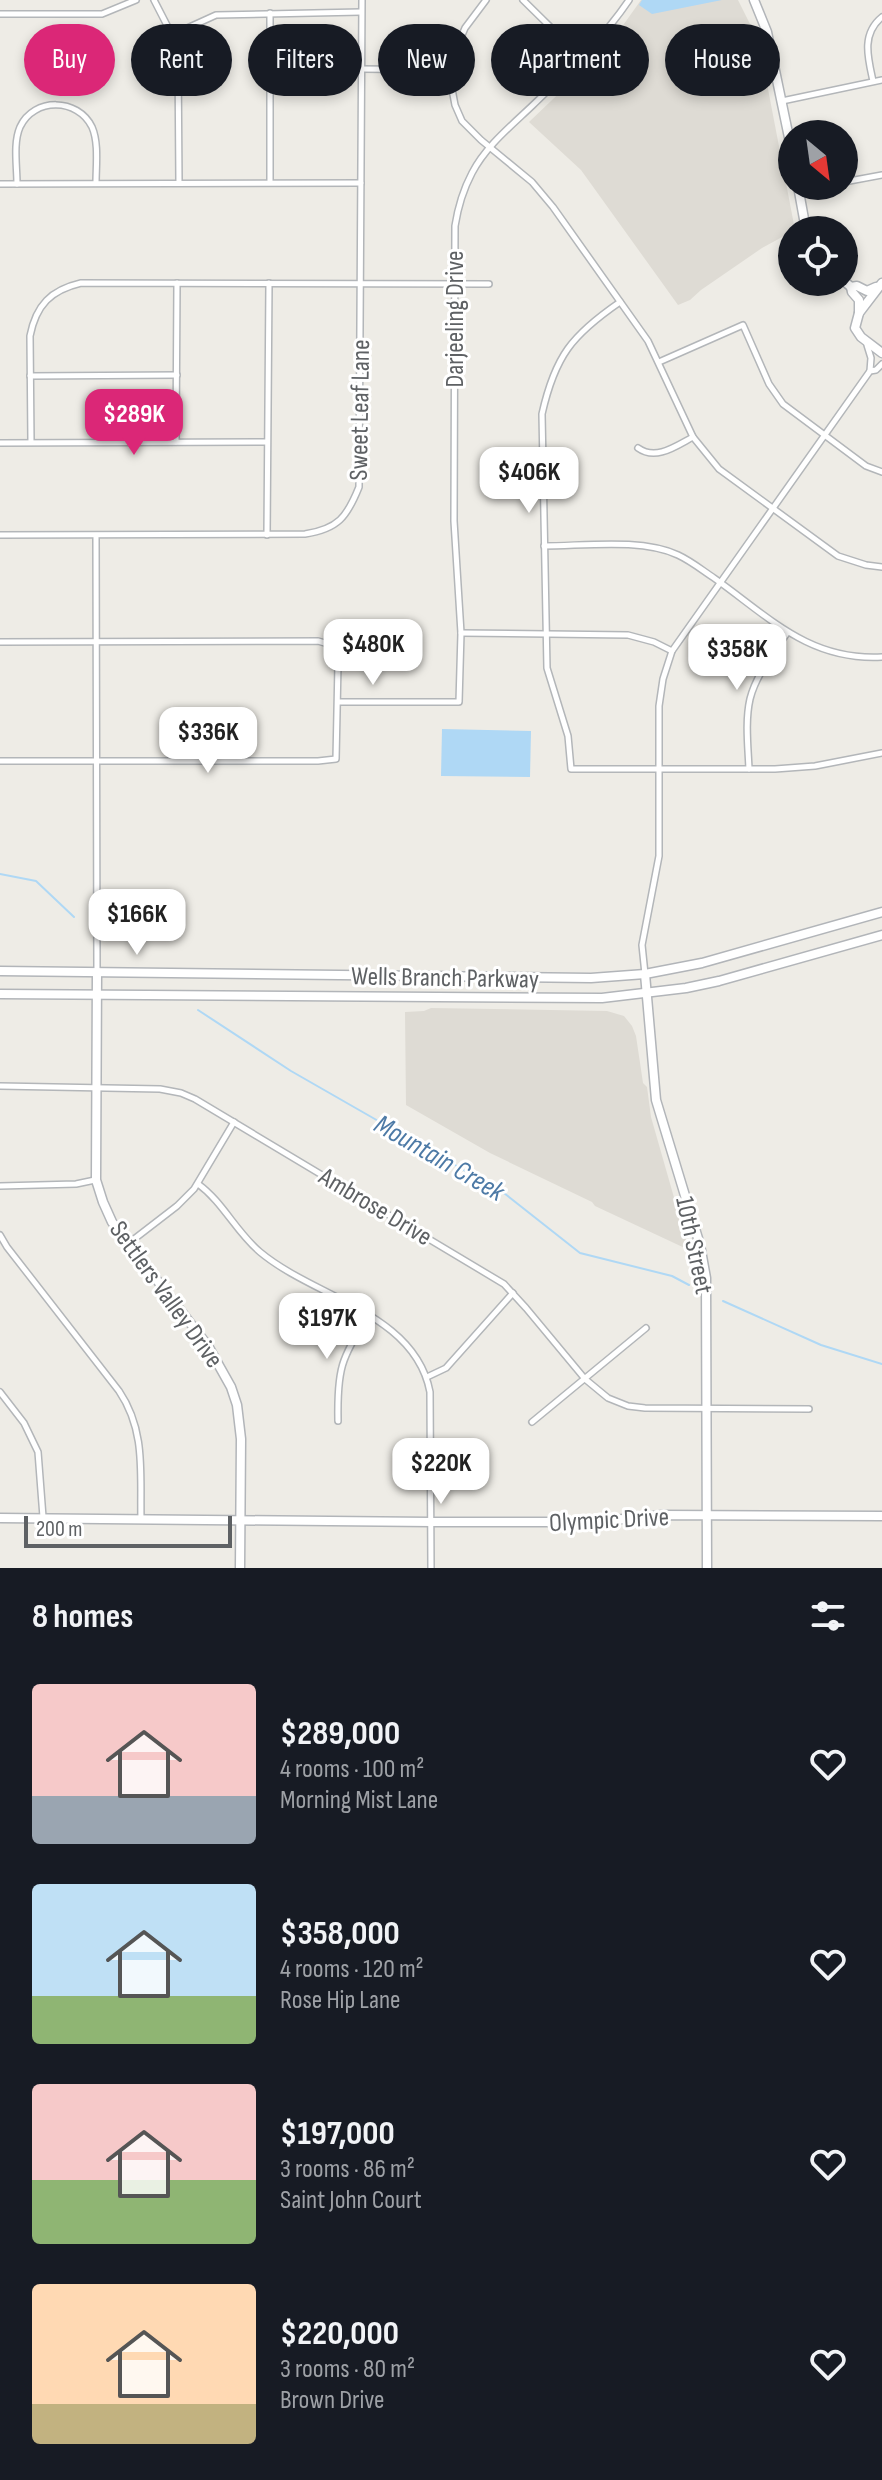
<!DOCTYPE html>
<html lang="en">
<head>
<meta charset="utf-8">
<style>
	:root { --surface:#171b24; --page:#20242c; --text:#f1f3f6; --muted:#9ea1a6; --accent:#db2777 }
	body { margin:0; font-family:"Sofia Sans Condensed",sans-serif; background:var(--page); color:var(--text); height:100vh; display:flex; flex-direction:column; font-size:30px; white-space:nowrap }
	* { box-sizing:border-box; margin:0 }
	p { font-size:26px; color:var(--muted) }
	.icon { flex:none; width:44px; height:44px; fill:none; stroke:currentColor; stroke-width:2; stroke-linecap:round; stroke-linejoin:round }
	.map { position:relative; height:1568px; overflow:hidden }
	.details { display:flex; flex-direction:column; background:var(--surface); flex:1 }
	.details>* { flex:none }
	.hud { position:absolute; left:24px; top:24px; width:834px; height:72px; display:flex; gap:16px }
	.needle { width:52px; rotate:151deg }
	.fabs { position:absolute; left:778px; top:120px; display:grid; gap:16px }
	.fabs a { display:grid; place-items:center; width:80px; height:80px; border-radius:50%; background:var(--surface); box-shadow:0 4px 12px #0003; font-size:40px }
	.scale { position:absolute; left:24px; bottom:20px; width:208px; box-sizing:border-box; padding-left:8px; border:4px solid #5e6164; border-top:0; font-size:22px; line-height:28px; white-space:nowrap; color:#5e6164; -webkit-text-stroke:6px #fff; paint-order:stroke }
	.price { position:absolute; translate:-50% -68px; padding:0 18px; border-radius:16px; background:#fff; color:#222; font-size:26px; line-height:52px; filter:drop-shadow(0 2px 4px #0008) }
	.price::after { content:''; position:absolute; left:50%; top:48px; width:24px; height:18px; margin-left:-12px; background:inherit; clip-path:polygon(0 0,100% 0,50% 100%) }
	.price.on { background:var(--accent); color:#fff }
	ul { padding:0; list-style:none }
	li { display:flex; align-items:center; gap:24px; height:200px; padding:0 32px }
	li span { display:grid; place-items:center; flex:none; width:224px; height:160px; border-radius:8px; color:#555 }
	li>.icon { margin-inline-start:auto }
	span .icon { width:96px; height:96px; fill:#fffc; stroke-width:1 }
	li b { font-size:34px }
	h2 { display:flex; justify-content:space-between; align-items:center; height:96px; padding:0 32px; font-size:34px }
	.pill { padding:0 28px; border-radius:36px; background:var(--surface); box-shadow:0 4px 12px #0003; font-size:28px; line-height:72px }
	.pill.on { background:var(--accent); color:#fff }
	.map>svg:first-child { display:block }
</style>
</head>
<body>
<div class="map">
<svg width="882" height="1568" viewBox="0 0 882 1568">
	<rect width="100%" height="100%" fill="#eeece6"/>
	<g fill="#dedbd4">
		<polygon points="641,0 738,0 755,34 764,68 795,230 762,248 701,290 690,300 678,305 581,170 529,122 597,57 614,38"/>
		<polygon points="431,1008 607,1011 624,1016 632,1026 636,1036 643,1083 647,1087 651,1117 689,1250 595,1206 592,1202 490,1153 406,1105 405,1012 424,1011"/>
	</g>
	<g fill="#afd8f5">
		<polygon points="642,0 722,0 652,14 639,5"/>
		<polygon points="442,729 531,731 530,777 441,776"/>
	</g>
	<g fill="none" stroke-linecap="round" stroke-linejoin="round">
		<g stroke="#afd8f5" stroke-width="2">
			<polyline points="0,874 36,881 74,917"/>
			<polyline points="198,1010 291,1071 504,1193 580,1253 672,1276 689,1285"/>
			<polyline points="723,1301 821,1345 882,1364"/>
		</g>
		<defs>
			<g id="street">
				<polyline points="154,0 172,35 178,57 179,183"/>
				<polyline points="486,0 465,28 457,47 452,89 455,105 462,121 481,140 532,182 553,207 648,341 693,437 719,469 838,556 866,565 882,567"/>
				<polyline points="523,0 582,58"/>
				<polyline points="270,13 270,182"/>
				<polyline points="0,14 102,14 136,0"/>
				<polyline points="172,35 216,15 361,12"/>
				<polyline points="362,69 453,70"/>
				<path d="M 873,81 C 868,58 861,34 882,17"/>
				<polyline points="782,101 882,80"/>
				<polyline points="844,182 882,175"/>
				<polyline points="0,184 361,183"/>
				<path d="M 17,184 C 17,166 13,143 20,127 C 34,97 78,98 92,127 C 99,143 96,166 96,183"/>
				<polyline points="799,191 824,186"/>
				<path d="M 620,302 C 572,335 555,356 542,414 L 547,668 L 568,736 L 571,769 L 775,769 L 815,766 L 882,753"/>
				<polyline points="867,345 871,358 870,371"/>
				<polyline points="659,362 743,325 769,384 783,404 866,466 882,472"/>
				<polyline points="30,376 177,375"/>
				<path d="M 31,442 L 30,336 C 36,305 51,290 81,283 L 489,284"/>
				<polyline points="176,442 177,283"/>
				<polyline points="0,443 267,442"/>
				<path d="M 638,448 C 656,461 676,446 693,437"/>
				<path d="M 0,535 L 305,534 C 338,529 347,517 359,487 L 362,0"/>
				<polyline points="267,535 269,283"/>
				<polyline points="96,536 97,971"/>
				<path d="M 544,546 C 584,546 641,538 678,555 C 691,561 702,570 714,578 C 769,617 809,661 882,657"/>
				<polyline points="461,633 628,635 654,642 672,651"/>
				<polyline points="0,642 318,641 335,646 338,664 336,759 318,761 0,761"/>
				<path d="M 338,702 L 459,702 L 461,633 L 454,521 L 455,226 C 458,207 463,190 472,173 C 486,146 511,126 533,105 C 568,71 602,40 629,0"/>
				<path d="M 749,769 C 748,746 745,721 750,699 C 756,675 773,654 787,633"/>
				<polyline points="645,974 642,945 659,856 659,706 663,679 672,651 870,371 876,370 882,364"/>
				<polyline points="0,1086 160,1089 181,1093 195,1099 504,1284 526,1308 585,1379 608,1398 628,1406 645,1408 809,1409"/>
				<path d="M 198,1184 C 223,1202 236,1232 260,1252 C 315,1298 415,1313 430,1392 L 431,1568"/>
				<polyline points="0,1186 76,1184 95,1180"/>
				<path d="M 0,1235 L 7,1247 L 119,1391 C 146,1431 140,1473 141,1519"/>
				<polyline points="129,1243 177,1206 194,1189 234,1122"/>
				<polyline points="427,1377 446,1368 513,1293"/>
				<polyline points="0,1392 24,1423 38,1452 43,1517"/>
				<path d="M 338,1421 C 337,1370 341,1358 368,1316"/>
				<polyline points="532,1422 646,1328"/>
			</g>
			<g id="secondary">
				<polyline points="754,0 767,32 792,152"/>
				<polyline points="798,186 806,230"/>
				<polyline points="844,281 851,287 852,292 859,300 859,313"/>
				<polyline points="882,283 859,313 855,328 861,337 882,353"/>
				<polyline points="851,287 857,286 867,291 876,287"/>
				<polyline points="0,971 591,978 645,974 702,963 882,912"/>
				<polyline points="97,972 96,1180 103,1202 112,1222 208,1346 231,1387 237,1405 241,1439 240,1568"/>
				<polyline points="645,974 656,1100 700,1245 706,1278 707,1568"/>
				<polyline points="0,994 602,998 686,988 719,981 882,935"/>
				<polyline points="0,1518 431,1522 593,1522 663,1515 882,1516"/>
			</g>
		</defs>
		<use href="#street" stroke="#b3b6b9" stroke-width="8"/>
		<use href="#secondary" stroke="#b2b5b9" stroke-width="11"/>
		<use href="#street" stroke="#fff" stroke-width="5"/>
		<use href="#secondary" stroke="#fff" stroke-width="8"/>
	</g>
	<g text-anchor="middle" stroke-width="6" stroke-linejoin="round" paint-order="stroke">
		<g font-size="26" fill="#5e6164" stroke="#fff">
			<text transform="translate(454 319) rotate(-90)" y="9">Darjeeling Drive</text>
			<text transform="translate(359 410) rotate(-89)" y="9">Sweet Leaf Lane</text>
			<text transform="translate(445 977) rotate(1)" y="9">Wells Branch Parkway</text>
			<text transform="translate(376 1206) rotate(31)" y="9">Ambrose Drive</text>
			<text transform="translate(695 1245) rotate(78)" y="9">10th Street</text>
			<text transform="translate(167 1294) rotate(54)" y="9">Settlers Valley Drive</text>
			<text transform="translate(609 1519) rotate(-3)" y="9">Olympic Drive</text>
		</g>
		<g font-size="28" font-style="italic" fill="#4d7aa6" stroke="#fff">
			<text transform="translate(440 1157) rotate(30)" y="10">Mountain Creek</text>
		</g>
	</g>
</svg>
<div class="fabs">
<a><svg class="needle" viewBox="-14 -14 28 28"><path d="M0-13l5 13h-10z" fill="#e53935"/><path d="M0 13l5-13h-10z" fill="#9ea1a6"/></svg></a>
<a><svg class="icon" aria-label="locate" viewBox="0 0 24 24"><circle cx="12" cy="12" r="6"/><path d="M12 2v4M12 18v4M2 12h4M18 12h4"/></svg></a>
</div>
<div class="scale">200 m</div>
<b class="price on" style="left:134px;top:457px">$289K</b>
<b class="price" style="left:529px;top:515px">$406K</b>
<b class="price" style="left:373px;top:687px">$480K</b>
<b class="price" style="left:737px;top:692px">$358K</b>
<b class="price" style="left:208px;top:775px">$336K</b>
<b class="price" style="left:137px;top:957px">$166K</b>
<b class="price" style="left:327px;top:1361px">$197K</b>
<b class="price" style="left:441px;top:1506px">$220K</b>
<div class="hud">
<a class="pill on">Buy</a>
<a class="pill">Rent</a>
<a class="pill">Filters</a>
<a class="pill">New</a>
<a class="pill">Apartment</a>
<a class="pill">House</a>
</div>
</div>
<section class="details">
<h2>8 homes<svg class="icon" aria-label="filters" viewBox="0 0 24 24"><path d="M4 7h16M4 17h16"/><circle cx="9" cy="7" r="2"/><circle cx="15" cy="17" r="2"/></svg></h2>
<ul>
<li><span style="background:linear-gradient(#f6c9c9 70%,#9aa5b1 0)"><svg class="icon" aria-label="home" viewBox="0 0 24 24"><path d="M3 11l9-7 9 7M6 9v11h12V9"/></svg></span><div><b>$289,000</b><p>4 rooms · 100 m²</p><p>Morning Mist Lane</p></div><svg class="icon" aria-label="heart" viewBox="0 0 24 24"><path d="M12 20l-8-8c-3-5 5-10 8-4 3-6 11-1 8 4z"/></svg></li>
<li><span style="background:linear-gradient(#bfe0f5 70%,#8fb573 0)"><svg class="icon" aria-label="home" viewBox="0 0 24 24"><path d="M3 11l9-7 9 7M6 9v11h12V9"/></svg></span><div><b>$358,000</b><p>4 rooms · 120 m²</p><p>Rose Hip Lane</p></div><svg class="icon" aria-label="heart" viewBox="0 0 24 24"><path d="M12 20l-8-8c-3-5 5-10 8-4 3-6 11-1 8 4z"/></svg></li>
<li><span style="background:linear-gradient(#f6c9c9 60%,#8fb573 0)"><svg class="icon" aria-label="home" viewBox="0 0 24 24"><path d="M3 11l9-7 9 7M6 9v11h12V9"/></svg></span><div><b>$197,000</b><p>3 rooms · 86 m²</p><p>Saint John Court</p></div><svg class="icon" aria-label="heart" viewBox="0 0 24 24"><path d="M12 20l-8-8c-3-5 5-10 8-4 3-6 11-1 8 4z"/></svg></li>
<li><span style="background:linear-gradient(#ffd9b3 75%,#c2b280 0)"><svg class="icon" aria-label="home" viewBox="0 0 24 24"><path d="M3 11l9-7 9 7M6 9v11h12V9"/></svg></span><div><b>$220,000</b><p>3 rooms · 80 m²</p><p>Brown Drive</p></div><svg class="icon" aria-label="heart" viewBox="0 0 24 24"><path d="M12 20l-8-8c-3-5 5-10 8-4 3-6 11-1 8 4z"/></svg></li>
</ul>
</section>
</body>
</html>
